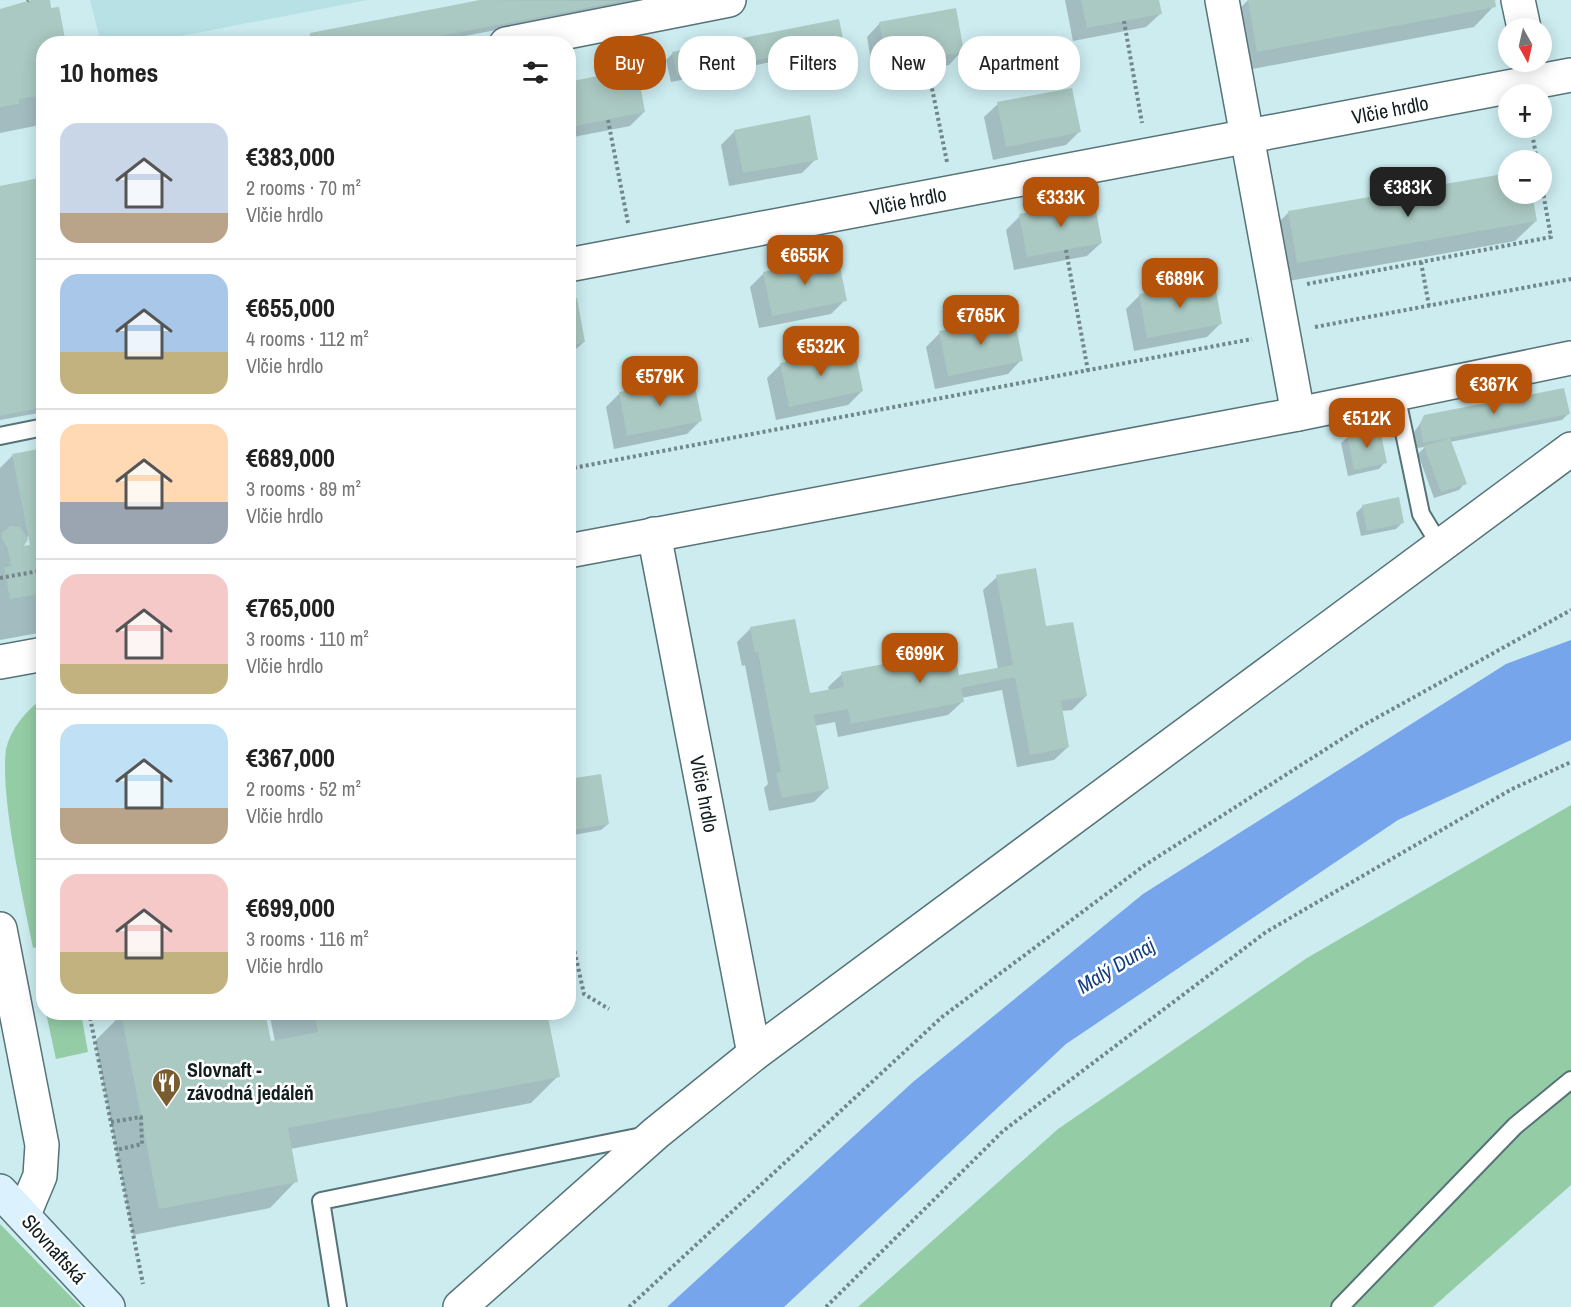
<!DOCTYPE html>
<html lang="en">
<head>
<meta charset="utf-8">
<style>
	:root { --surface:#fff; --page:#f2f2f2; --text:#222; --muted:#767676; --line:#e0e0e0; --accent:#b45309 }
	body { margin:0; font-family:"Archivo Narrow",sans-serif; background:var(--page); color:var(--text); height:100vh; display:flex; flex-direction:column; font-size:22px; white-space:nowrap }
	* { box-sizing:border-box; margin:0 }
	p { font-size:20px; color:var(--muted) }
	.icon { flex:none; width:33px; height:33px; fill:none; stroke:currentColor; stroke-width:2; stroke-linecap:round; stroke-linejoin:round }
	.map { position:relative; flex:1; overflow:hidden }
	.panel { position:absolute; left:36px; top:36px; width:540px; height:984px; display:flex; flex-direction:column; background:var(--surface); border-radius:24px; box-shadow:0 3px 15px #0003 }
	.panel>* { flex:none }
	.guide { position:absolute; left:594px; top:36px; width:570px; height:54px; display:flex; gap:12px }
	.needle { width:39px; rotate:172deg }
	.tools { position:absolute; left:1498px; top:18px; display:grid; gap:12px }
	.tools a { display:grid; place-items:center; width:54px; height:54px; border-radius:50%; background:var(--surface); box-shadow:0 3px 15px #0003; font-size:30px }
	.price { position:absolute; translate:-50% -51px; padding:0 14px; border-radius:12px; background:var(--accent); color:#fff; font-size:20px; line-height:39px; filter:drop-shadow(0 2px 3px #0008) }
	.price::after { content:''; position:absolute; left:50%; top:36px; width:18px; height:14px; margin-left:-9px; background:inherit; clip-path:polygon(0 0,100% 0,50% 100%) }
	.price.on { background:#222; color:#fff }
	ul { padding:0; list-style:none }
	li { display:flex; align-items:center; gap:18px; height:150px; padding:0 24px }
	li+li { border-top:2px solid var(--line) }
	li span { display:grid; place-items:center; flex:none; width:168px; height:120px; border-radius:18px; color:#555 }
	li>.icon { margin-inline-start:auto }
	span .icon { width:72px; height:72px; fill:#fffc; stroke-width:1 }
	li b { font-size:26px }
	h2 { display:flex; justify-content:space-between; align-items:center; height:72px; padding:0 24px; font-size:26px }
	.chip { padding:0 21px; border-radius:24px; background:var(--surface); box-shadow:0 3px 15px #0003; font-size:21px; line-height:54px }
	.chip.on { background:var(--accent); color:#fff }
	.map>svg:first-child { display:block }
</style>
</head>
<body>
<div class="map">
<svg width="1571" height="1307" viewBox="0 0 1571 1307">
	<rect width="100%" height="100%" fill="#ccecf0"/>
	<polygon fill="#b8e1e6" points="90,0 368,0 139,44 101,43"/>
	<g fill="#94cca6">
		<path d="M 43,698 L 44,946 L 33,948 C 23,897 0,798 6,749 C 11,728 26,711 43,698 Z"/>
		<polygon points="1571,805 1571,1185 1433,1307 858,1307 1058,1129 1307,958"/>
		<polygon points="46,1013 81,1013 88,1052 56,1059"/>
		<polygon points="0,1224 81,1307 0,1307"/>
	</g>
	<polygon fill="#76a5eb" points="1571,640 1571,740 1398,820 1066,1044 784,1307 667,1307 913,1082 1143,894 1506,664"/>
	<g fill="#0003" fill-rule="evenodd">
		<polygon points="42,0 48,0 44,44 44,118 35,126 0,133 0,11"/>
		<polygon points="488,0 651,0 424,44 288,44 303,42 311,34"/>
		<polygon points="1065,0 1157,0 1160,14 1146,27 1073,41"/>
		<polygon points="1248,0 1493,0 1494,6 1474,27 1237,72 1228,21"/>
		<polygon points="880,23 962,51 949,65 874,79 867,37"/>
		<polygon points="842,43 836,49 671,82 666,60 672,54"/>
		<polygon points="568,83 644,112 630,126 568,138"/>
		<polygon points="998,104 1079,132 1066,145 993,160 984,117"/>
		<polygon points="735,131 816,159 802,173 729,186 721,145"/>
		<polygon points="1509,174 1509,194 1531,194 1536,221 1515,241 1277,283 1268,233 1289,212"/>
		<polygon points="44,179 44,412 0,420 0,187"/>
		<polygon points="1020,216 1101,243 1087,256 1014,270 1006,230"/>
		<polygon points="764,273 845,300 831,314 759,328 750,287"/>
		<polygon points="1140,295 1221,323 1207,337 1134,351 1126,309"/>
		<polygon points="568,302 584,342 568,356"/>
		<polygon points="940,333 1021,360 1008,374 935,389 926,347"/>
		<polygon points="781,364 862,391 848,405 776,420 767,378"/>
		<polygon points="620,393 700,421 687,434 614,449 606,407"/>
		<polygon points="1568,414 1562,420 1450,442 1465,483 1459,490 1434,498 1418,454 1425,447 1417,448 1414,432 1425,417"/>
		<polygon points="1348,437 1385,462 1379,469 1348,476 1341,443"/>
		<path d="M 44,449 L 44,632 L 0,640 L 0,468 L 13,455 ZM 29,534 L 31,547 L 22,548 Z"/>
		<polygon points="1363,506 1402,523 1396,529 1361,536 1356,513"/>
		<polygon points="997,577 1045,628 1086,696 1072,710 1061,711 1068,747 1054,760 1017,767 1002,690 961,698 962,702 948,715 838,737 835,722 814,726 827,789 814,802 769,811 764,788 768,784 745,665 742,666 737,642 751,628 809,695 829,691 828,687 842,674 958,677 998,669 983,590"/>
		<polygon points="568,781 608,824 601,830 568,836"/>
		<polygon points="132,1012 263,1012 269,1043 275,1042 269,1012 410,1012 558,1076 531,1103 290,1149 296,1181 270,1208 133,1235 95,1041 122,1014"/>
	</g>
	<g fill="#aac9c2">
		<polygon points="31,0 50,0 51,8 59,7 66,44 44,44 44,95 19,99 19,104 0,107 0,9"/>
		<polygon points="480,0 621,1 399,44 313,44 310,33"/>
		<polygon points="1081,0 1159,0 1162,14 1087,28"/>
		<polygon points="1248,0 1495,0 1496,7 1257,52"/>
		<polygon points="956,8 964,52 888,66 879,22"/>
		<polygon points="839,19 844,43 677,76 672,52"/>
		<polygon points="303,37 305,44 289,44 289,40"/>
		<polygon points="637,68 645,112 571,127 568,82"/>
		<polygon points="1072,88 1081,132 1006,147 997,102"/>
		<polygon points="810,115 818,160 743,173 734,130"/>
		<polygon points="1509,173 1509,194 1532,194 1537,221 1297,263 1288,211"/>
		<polygon points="44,177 44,407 0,416 0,186"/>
		<polygon points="1094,200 1102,243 1027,257 1019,214"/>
		<polygon points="838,257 847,301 772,316 763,272"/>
		<polygon points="1214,280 1222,324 1147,338 1139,294"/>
		<polygon points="577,298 585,342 568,346 568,300"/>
		<polygon points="1014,317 1023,361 948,376 939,331"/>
		<polygon points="854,348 863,391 789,407 780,363"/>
		<polygon points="693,377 702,421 627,436 619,392"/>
		<polygon points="1564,388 1570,414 1423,443 1420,424 1424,415"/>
		<polygon points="1380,429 1387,463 1354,470 1347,435"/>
		<polygon points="1450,438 1467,484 1441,492 1424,446"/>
		<polygon points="44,448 44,593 10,599 4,567 11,566 8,549 2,539 2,533 10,526 20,527 28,539 24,546 30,545 12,454"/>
		<polygon points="1399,497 1404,523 1367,531 1362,505"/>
		<polygon points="1036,568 1046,626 1073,622 1087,696 1061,701 1069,747 1030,755 1015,677 961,688 964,702 851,724 848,709 814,715 829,789 782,798 776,773 781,772 758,652 755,653 750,627 795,619 810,693 844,687 841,672 954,651 959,675 1013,665 996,575"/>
		<polygon points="601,774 609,824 568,831 568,779"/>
		<polygon points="265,1012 271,1041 318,1032 314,1012 547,1012 560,1077 288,1128 298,1182 159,1209 121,1013"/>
	</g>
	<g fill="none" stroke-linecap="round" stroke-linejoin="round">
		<defs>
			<g id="lane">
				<polyline points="1396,394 1421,514 1441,547"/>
				<polyline points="0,436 44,427"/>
				<polyline points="338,1307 321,1201 647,1135"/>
				<polyline points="1340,1307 1515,1126 1571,1080"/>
			</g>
			<g id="street">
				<polyline points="1222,0 1298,414"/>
				<polyline points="1518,0 1524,28"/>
				<polyline points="506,44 729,0"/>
				<polyline points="568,265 1571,75"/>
				<polyline points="654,534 754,1054"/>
				<polyline points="568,551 1298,414 1571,358"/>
				<polyline points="0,662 44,654"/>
				<polyline points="0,929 42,1145 40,1176 24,1214"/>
				<polyline points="460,1307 656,1133 754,1054 1571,449"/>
			</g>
			<polyline id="secondary" points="0,1191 108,1307"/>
		</defs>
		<use href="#lane" stroke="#567377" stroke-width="20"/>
		<use href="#street" stroke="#567377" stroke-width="36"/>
		<use href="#secondary" stroke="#567377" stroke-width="36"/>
		<g stroke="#71878a" stroke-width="4" stroke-dasharray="3 3" stroke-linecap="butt">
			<polyline points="27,1 28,0"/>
			<polyline points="1124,21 1142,123"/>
			<polyline points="926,59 947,162"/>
			<polyline points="608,120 628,223"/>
			<polyline points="1531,128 1537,160"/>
			<polyline points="1066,250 1088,371"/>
			<polyline points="1421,262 1429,306"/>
			<polyline points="1307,284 1551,237 1542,187"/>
			<polyline points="1315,327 1571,279"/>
			<polyline points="568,469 1252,339"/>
			<polyline points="0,578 44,570"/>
			<polyline points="568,922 584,994 609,1009"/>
			<polyline points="89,1012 143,1284"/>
			<polyline points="111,1122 141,1117 142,1144 116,1150"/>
			<polyline points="629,1307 942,1017 1145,865 1362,726 1571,610"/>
			<polyline points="826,1307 1003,1131 1266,932 1512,789 1571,762"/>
		</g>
		<use href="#lane" stroke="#fff" stroke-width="16"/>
		<use href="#street" stroke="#fff" stroke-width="33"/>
		<use href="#secondary" stroke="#dbf1fd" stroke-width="33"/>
	</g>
	<defs>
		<symbol id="restaurant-pin" viewBox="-11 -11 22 30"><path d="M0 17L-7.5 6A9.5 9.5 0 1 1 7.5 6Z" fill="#795c2f" stroke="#fff"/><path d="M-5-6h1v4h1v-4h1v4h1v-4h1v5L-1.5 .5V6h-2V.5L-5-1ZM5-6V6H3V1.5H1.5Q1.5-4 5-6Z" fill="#fff"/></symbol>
	</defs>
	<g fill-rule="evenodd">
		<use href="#restaurant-pin" x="150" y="1066" width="33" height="45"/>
	</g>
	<g text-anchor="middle" stroke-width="5" stroke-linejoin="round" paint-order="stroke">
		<g font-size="20" fill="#111d1f" stroke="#fff">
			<text transform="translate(1390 110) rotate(-11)" y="7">Vlčie hrdlo</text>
			<text transform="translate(908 201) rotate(-11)" y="7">Vlčie hrdlo</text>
			<text transform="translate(704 794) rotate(79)" y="7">Vlčie hrdlo</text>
			<text transform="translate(54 1249) rotate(48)" y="7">Slovnaftská</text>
		</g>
		<g font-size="20" font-weight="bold" fill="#111d1f" stroke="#fff" text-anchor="start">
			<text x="187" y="1077">Slovnaft -<tspan x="187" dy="23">závodná jedáleň</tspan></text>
		</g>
		<g font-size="21" font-style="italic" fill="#143f7e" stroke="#fff">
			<text transform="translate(1116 966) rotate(-31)" y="7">Malý Dunaj</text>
		</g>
	</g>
</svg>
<div class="tools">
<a><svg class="needle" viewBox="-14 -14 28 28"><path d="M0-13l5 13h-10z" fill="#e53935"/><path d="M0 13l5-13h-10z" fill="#767676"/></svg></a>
<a>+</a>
<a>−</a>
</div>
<b class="price on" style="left:1408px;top:218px">€383K</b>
<b class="price" style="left:1061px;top:228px">€333K</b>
<b class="price" style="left:805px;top:286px">€655K</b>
<b class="price" style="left:1180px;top:309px">€689K</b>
<b class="price" style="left:981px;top:346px">€765K</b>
<b class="price" style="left:821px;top:377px">€532K</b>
<b class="price" style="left:660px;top:407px">€579K</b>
<b class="price" style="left:1494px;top:415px">€367K</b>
<b class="price" style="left:1367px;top:449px">€512K</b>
<b class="price" style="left:920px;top:684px">€699K</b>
<div class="guide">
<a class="chip on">Buy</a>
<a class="chip">Rent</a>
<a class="chip">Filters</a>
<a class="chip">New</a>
<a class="chip">Apartment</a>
</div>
<section class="panel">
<h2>10 homes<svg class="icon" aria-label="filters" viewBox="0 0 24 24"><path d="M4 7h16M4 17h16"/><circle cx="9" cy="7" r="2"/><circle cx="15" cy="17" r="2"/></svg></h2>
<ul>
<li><span style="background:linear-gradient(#c9d6e8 75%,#b9a48a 0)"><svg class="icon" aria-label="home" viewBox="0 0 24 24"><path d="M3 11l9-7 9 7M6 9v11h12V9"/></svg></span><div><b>€383,000</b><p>2 rooms · 70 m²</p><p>Vlčie hrdlo</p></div></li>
<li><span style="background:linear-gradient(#a9c7e8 65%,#c2b280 0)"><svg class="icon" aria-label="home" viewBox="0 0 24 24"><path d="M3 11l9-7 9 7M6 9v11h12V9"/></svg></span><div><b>€655,000</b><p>4 rooms · 112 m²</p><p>Vlčie hrdlo</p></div></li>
<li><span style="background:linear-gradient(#ffd9b3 65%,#9aa5b1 0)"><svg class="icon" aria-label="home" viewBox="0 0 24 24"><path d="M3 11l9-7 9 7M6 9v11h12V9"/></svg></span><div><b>€689,000</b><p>3 rooms · 89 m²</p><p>Vlčie hrdlo</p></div></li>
<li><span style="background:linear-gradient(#f6c9c9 75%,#c2b280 0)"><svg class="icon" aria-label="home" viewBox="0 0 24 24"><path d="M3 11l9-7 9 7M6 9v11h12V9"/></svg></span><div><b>€765,000</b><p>3 rooms · 110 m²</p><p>Vlčie hrdlo</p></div></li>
<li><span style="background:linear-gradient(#bfe0f5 70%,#b9a48a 0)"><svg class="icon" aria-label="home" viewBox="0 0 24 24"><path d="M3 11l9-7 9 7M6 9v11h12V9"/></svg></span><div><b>€367,000</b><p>2 rooms · 52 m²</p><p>Vlčie hrdlo</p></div></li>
<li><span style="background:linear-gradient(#f6c9c9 65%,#c2b280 0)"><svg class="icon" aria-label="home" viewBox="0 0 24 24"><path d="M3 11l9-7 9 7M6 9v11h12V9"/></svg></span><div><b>€699,000</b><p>3 rooms · 116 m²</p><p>Vlčie hrdlo</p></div></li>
</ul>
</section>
</div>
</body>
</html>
